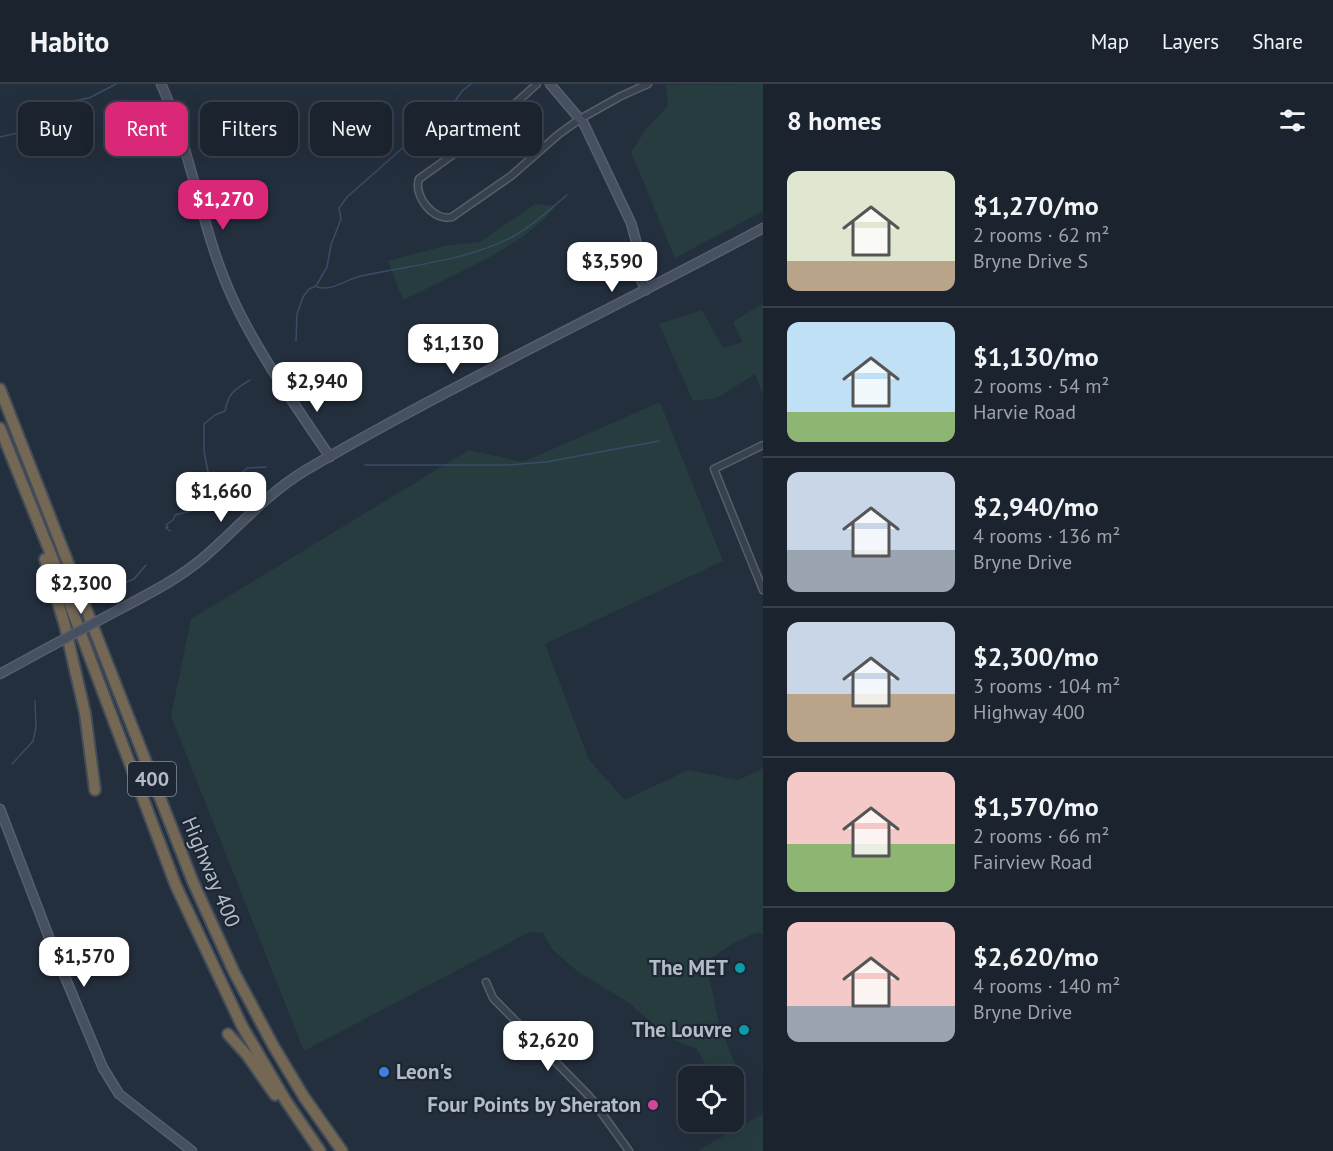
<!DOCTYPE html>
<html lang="en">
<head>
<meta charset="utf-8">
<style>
	:root { --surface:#1b232e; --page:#242b36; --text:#f1f3f6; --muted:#a0a4aa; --line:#39404a; --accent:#db2777 }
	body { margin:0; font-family:"PT Sans",sans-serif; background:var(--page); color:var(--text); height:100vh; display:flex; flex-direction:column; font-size:22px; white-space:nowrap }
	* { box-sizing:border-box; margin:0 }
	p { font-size:20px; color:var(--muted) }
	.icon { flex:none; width:33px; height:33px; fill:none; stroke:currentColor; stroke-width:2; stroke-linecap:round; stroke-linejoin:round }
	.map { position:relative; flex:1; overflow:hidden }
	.details { display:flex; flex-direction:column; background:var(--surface); width:570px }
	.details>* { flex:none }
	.top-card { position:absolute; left:18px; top:18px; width:570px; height:54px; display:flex; gap:12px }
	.fabs { position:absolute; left:678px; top:982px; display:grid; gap:12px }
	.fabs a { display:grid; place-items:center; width:66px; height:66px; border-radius:12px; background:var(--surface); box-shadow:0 6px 24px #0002,0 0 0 2px var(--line); font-size:30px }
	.price { position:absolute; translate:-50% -51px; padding:0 14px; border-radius:12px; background:#fff; color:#222; font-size:20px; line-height:39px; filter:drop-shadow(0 2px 3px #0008) }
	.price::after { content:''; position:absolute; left:50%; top:36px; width:18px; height:14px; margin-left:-9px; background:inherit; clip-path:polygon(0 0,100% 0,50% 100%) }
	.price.current { background:var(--accent); color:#fff }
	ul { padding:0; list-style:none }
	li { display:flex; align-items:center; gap:18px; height:150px; padding:0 24px }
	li+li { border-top:2px solid var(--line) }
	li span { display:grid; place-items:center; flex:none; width:168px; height:120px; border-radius:12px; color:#555 }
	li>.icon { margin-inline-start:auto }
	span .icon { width:72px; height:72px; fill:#fffc; stroke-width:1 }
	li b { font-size:26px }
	h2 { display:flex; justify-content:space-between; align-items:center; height:72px; padding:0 24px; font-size:26px }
	.chip { padding:0 21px; border-radius:12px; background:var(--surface); box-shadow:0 6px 24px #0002,0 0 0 2px var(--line); font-size:21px; line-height:54px }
	.chip.current { background:var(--accent); color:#fff }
	header { display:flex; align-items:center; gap:36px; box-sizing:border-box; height:84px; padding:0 30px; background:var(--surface); border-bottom:2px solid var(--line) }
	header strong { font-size:28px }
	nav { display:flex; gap:33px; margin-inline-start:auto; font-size:21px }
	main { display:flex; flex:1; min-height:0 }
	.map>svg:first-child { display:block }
</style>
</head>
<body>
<header>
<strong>Habito</strong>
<nav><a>Map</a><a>Layers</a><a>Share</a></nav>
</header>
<main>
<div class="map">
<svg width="763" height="1067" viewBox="0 0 763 1067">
	<rect width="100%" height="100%" fill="#242f3e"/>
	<g fill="#263c3f">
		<polygon points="763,0 763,127 675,174 631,68 647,44 668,22 666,1"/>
		<path d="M 535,120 L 556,122 C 522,164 451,192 403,216 L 388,177 L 444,162 L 480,158 Z"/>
		<polygon points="763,219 763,311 755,290 717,314 693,317 659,240 702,226 723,264 743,258 733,238"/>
		<polygon points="660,318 723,477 545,560 589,676 625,716 688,686 739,696 763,684 763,850 757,848 732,860 706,878 719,939 747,1011 734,1019 734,993 712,993 697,965 670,954 629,919 577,887 553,866 543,849 530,848 304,967 171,632 191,535 469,366 523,378"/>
		<polygon points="763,1030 763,1067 699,1067 707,1061"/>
	</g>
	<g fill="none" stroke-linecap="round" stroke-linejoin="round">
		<g stroke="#394c67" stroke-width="1.5">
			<polyline points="0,53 35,45 68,18 89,14 116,0"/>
			<path d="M 317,203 C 331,208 347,195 361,192 C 411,181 466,177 512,153 C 532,143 550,125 567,111"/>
			<polyline points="296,257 297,230 303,213 309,205 316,202 327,183 331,161 341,135 339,124 347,113 431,39 444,32 463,6 471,0"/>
			<polyline points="365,381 507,381 546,378 659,357"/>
			<path d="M 213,414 L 204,367 L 204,340 L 215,331 L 225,327 C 229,307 235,306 250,296"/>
			<polyline points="170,447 166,444 168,443 166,441 173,436 175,431 199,425 207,416 213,414 230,401 247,384 266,383"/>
			<polyline points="113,503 134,495 146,481"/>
			<polyline points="12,680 33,657 36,643 35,617"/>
		</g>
		<defs>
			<g id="street">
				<path d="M 537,0 L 479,52 L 419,95 C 413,112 434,138 452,133 L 511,92 L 559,50 L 580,35 L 621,12 L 648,0"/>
				<polyline points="763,361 714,385 763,506"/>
				<polyline points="486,898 493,914 590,1013 629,1067"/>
			</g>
			<g id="secondary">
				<path d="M 161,0 C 192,68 201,145 232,213 C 256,266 297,324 330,373"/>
				<polyline points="550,0 584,40 631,139 636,157 641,196 646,206"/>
				<path d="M 122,524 C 150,509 178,495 203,474 C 238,444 266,410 306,386 C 455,299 611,226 763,144"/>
				<polyline points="0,590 53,561"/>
				<polyline points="0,725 55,869 103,984 119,1010 192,1067"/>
			</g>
			<g id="highway">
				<polyline points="0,305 193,798 234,888 274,963 304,1013 342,1067"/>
				<polyline points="0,344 52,473 176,802 242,942 286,1017 320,1067"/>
				<polyline points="45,475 65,542 85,629 95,706"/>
				<polyline points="228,950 247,971 275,1011"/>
			</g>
		</defs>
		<use href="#street" stroke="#565f6c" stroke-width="9"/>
		<use href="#secondary" stroke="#565f6c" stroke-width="11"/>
		<use href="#highway" stroke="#434c59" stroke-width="14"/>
		<use href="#street" stroke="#38414e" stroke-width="6"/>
		<use href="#secondary" stroke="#465061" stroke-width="8"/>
		<use href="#highway" stroke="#746855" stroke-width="10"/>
		<defs>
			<polyline id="secondary-bridge" points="53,561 122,524"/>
		</defs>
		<use href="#secondary-bridge" stroke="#565f6c" stroke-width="11" stroke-linecap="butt"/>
		<use href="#secondary-bridge" stroke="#465061" stroke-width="8"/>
	</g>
	<g fill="#0f9aa8" stroke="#1d2633" stroke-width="2">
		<circle cx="740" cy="884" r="6"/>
		<circle cx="744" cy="946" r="6"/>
	</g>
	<circle fill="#3f7fe0" stroke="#1d2633" stroke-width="2" cx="384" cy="988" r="6"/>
	<circle fill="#d1479c" stroke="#1d2633" stroke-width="2" cx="653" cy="1021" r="6"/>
	<g text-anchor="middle" stroke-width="4.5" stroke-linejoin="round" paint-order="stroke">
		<rect fill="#1d2633" stroke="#878f9c" stroke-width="1.5" x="128" y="678" width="48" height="34" rx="4.5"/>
		<g font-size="20" font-weight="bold" fill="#b4bcc9">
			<text x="152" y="702">400</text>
		</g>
		<g font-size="21" fill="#b4bcc9" stroke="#1d2633">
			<text transform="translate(211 788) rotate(67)" y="7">Highway 400</text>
		</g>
		<g font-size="21" font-weight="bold" fill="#b4bcc9" stroke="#1d2633" text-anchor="end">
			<text x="728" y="891">The MET</text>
			<text x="732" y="953">The Louvre</text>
			<text x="396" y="995" text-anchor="start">Leon's</text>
			<text x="641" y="1028">Four Points by Sheraton</text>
		</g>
	</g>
</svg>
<div class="fabs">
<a><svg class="icon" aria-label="locate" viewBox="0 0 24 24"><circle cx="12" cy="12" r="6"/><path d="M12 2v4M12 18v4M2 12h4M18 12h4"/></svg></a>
</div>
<b class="price current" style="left:223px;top:147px">$1,270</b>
<b class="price" style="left:612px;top:209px">$3,590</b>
<b class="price" style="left:453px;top:291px">$1,130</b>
<b class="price" style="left:317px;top:329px">$2,940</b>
<b class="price" style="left:221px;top:439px">$1,660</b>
<b class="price" style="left:81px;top:531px">$2,300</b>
<b class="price" style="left:84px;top:904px">$1,570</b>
<b class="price" style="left:548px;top:988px">$2,620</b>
<div class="top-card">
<a class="chip">Buy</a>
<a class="chip current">Rent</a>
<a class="chip">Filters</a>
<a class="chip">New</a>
<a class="chip">Apartment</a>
</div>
</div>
<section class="details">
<h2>8 homes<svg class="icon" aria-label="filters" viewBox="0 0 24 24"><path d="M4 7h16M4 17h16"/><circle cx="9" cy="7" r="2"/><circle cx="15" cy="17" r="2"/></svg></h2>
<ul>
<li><span style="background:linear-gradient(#dfe7d0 75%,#b9a48a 0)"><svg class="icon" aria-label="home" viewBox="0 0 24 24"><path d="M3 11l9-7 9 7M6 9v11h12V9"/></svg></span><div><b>$1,270/mo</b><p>2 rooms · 62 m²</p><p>Bryne Drive S</p></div></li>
<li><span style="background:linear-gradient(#bfe0f5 75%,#8fb573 0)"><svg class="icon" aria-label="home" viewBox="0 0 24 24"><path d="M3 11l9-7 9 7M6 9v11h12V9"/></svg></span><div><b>$1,130/mo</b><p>2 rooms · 54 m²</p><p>Harvie Road</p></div></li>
<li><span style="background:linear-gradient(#c9d6e8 65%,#9aa5b1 0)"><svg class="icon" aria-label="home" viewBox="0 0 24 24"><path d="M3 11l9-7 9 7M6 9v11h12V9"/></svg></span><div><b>$2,940/mo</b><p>4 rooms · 136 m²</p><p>Bryne Drive</p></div></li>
<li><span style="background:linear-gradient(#c9d6e8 60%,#b9a48a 0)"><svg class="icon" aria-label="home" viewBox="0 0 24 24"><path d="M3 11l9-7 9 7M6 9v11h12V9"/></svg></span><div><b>$2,300/mo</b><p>3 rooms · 104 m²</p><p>Highway 400</p></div></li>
<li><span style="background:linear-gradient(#f6c9c9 60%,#8fb573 0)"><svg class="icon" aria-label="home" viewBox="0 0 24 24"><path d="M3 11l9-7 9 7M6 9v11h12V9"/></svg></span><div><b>$1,570/mo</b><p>2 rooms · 66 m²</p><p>Fairview Road</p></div></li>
<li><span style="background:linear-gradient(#f6c9c9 70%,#9aa5b1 0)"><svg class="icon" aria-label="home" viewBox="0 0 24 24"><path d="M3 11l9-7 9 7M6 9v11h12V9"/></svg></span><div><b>$2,620/mo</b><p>4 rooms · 140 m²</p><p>Bryne Drive</p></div></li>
</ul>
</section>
</main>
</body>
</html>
